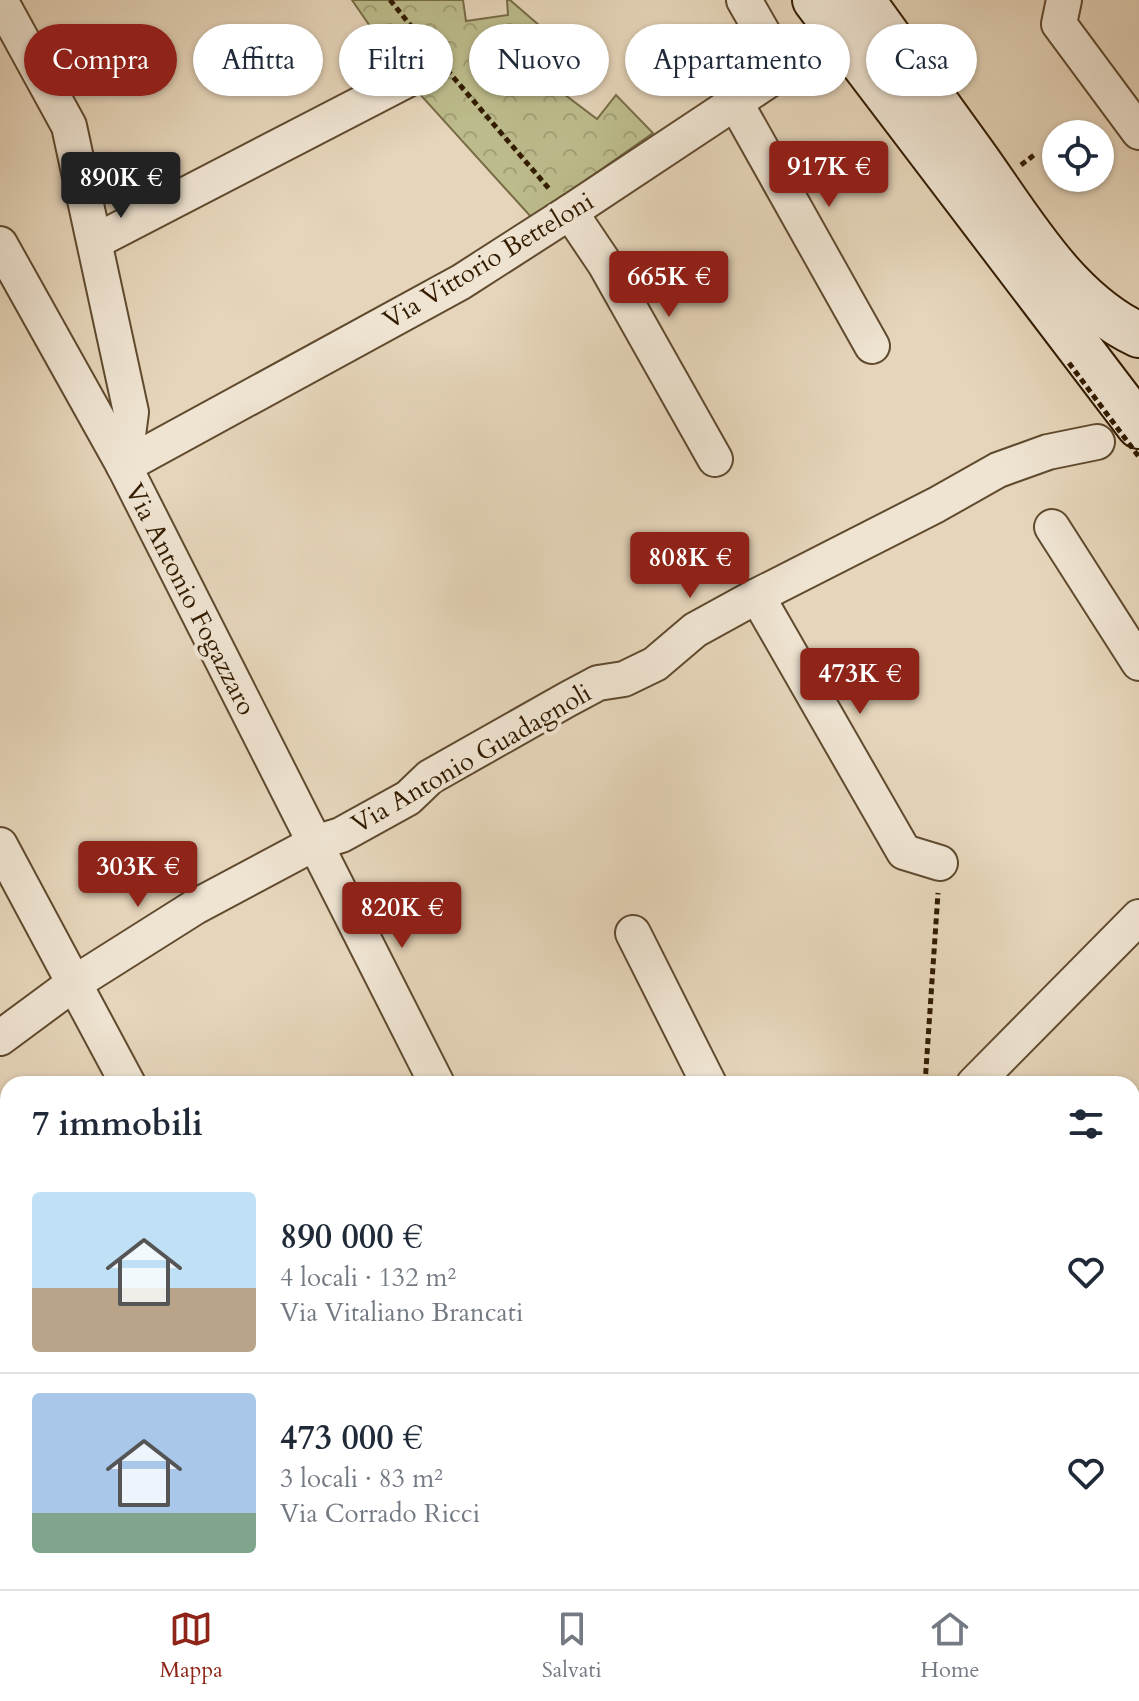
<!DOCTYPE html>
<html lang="it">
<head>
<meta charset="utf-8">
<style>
	:root { --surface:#fff; --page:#f6f6f7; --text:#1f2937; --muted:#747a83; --line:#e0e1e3; --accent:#8f2418 }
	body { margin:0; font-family:Cardo,serif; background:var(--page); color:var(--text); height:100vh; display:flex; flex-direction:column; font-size:30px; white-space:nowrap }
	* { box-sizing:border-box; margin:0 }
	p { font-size:26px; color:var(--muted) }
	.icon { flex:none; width:44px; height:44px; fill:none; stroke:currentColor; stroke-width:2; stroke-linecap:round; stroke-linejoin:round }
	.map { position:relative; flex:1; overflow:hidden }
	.drawer { position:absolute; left:0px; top:1076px; width:1140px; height:514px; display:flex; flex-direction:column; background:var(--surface); border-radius:24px 24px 0 0; box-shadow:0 2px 6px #0004 }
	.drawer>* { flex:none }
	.banner { position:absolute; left:24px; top:24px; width:1092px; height:72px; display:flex; gap:16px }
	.tools { position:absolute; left:1042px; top:120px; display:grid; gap:16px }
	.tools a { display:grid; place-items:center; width:72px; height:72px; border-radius:50%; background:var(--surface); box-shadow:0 2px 6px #0004; font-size:40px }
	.price { position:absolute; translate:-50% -68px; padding:0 18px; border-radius:8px; background:var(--accent); color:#fff; font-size:26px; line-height:52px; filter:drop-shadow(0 2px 4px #0008) }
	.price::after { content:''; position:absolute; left:50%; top:48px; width:24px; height:18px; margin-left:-12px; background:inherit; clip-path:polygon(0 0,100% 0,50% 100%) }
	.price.selected { background:#222; color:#fff }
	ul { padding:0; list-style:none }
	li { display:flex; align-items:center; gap:24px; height:200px; padding:0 32px }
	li+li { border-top:2px solid var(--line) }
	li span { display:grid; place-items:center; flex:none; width:224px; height:160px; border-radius:8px; color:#555 }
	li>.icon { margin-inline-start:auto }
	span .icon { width:96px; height:96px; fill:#fffc; stroke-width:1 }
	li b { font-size:34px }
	h2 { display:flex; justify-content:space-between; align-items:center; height:96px; padding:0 32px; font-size:34px }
	.tag { padding:0 28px; border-radius:36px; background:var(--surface); box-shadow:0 2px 6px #0004; font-size:28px; line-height:72px }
	.tag.selected { background:var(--accent); color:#fff }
	.tabs { display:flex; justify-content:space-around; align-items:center; height:112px; border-top:2px solid var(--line); background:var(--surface); font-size:22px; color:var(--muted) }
	.tabs a { display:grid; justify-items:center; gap:4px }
	.tabs .selected { color:var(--accent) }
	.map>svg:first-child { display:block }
</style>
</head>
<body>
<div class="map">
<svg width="1139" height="1589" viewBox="0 0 1139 1589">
	<defs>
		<pattern id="forest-crowns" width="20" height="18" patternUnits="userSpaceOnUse" patternTransform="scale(2)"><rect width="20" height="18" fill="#bcbb8b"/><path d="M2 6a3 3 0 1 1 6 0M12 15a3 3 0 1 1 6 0" fill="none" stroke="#a2a076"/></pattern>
	</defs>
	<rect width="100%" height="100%" fill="#e6d5ba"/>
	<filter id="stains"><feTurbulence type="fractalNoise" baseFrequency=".0025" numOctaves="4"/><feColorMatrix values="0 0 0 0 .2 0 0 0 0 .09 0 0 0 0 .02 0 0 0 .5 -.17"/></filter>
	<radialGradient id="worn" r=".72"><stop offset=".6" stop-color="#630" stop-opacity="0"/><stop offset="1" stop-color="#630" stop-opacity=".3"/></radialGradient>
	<g fill="url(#forest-crowns)" stroke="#786c46" stroke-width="2">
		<polygon points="352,0 463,0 466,21 508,15 507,0 510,0 578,59 556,88 597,119 616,95 653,133 532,218 407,80"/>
		<polygon points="1020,1582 1057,1582 1084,1589 907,1589"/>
	</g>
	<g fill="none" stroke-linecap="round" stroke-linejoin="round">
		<defs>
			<g id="street">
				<polyline points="0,0 69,126 131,412 124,466"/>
				<polyline points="744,0 784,70"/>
				<polyline points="1064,0 1059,24 1139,132"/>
				<polyline points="735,102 872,346"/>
				<polyline points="570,212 605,264 715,459"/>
				<polyline points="96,241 407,80"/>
				<polyline points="0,244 124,466 437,1084"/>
				<polyline points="124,466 461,282 570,212 784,70 841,36"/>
				<polyline points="1052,527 1139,663"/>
				<polyline points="757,596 904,852 940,863"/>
				<polyline points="0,845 128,1084"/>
				<polyline points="633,933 709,1084"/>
				<polyline points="0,1038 73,984 195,907 315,843 341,835 408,798 430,777 568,699 598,683 624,679 655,664 695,630 757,596 936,505 998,470 1048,452 1097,442"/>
				<polyline points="974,1084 1139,917"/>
				<polyline points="0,1303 8,1312"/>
				<polyline points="1132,1339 1139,1347"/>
				<polyline points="1132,1390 1139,1383"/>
				<polyline points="0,1545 8,1539"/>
				<polyline points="236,1582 240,1589"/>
				<polyline points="878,1582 879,1589"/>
				<polyline points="437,1589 450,1582"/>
			</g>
			<g id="secondary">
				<polyline points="815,0 1139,426"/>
				<path d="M 862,0 C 900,53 938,106 976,158 C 1021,221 1066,301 1139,335"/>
			</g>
		</defs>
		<use href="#street" stroke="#604a2e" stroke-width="38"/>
		<use href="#secondary" stroke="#331c00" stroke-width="48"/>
		<g stroke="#331c00" stroke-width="5" stroke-dasharray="6 4" stroke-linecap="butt">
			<polyline points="390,0 441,63 551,191"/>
			<polyline points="1021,165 1034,155"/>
			<polyline points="925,1084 938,893"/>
		</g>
		<use href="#street" stroke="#efe4d2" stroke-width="34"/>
		<use href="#secondary" stroke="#efe4d2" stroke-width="44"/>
		<polyline stroke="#331c00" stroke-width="5" stroke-dasharray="6 4" stroke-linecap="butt" points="1069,363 1139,457"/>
	</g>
	<g text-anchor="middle" stroke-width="8" stroke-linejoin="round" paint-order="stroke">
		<g font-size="26" fill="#331c00" stroke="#efe4d2">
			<text transform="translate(488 260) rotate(-31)" y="9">Via Vittorio Betteloni</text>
			<text transform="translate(191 599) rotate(63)" y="9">Via Antonio Fogazzaro</text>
			<text transform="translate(471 758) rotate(-30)" y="9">Via Antonio Guadagnoli</text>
		</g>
	</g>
	<rect width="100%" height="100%" filter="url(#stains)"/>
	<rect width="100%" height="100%" fill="url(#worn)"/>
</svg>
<div class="tools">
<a><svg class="icon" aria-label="locate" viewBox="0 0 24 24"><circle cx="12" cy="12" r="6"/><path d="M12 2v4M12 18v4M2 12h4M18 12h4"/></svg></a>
</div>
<b class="price" style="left:829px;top:209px">917K €</b>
<b class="price selected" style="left:121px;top:220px">890K €</b>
<b class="price" style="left:669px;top:319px">665K €</b>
<b class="price" style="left:690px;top:600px">808K €</b>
<b class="price" style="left:860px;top:716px">473K €</b>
<b class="price" style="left:138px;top:909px">303K €</b>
<b class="price" style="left:402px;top:950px">820K €</b>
<div class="banner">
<a class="tag selected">Compra</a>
<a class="tag">Affitta</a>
<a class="tag">Filtri</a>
<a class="tag">Nuovo</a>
<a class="tag">Appartamento</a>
<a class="tag">Casa</a>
</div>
<section class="drawer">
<h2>7 immobili<svg class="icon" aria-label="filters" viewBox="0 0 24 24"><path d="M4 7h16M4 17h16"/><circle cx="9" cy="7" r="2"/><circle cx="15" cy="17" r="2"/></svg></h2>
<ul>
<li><span style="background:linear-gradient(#bfe0f5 60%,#b9a48a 0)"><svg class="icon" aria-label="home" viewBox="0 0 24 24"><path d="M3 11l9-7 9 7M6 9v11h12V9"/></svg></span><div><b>890 000 €</b><p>4 locali · 132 m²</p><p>Via Vitaliano Brancati</p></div><svg class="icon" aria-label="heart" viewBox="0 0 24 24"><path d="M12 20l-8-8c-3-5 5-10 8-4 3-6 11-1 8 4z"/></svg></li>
<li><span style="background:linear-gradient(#a9c7e8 75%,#7fa58c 0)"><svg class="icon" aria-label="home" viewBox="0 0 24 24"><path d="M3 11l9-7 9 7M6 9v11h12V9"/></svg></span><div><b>473 000 €</b><p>3 locali · 83 m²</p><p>Via Corrado Ricci</p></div><svg class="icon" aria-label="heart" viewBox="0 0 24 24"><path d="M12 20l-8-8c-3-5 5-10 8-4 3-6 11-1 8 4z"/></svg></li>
</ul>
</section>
</div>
<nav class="tabs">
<a class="selected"><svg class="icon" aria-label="map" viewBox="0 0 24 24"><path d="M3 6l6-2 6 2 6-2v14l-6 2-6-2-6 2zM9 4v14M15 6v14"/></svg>Mappa</a>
<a><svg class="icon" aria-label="saved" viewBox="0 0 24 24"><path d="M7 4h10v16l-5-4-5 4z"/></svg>Salvati</a>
<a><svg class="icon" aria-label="home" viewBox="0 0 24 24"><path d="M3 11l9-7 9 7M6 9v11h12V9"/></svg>Home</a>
</nav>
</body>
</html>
